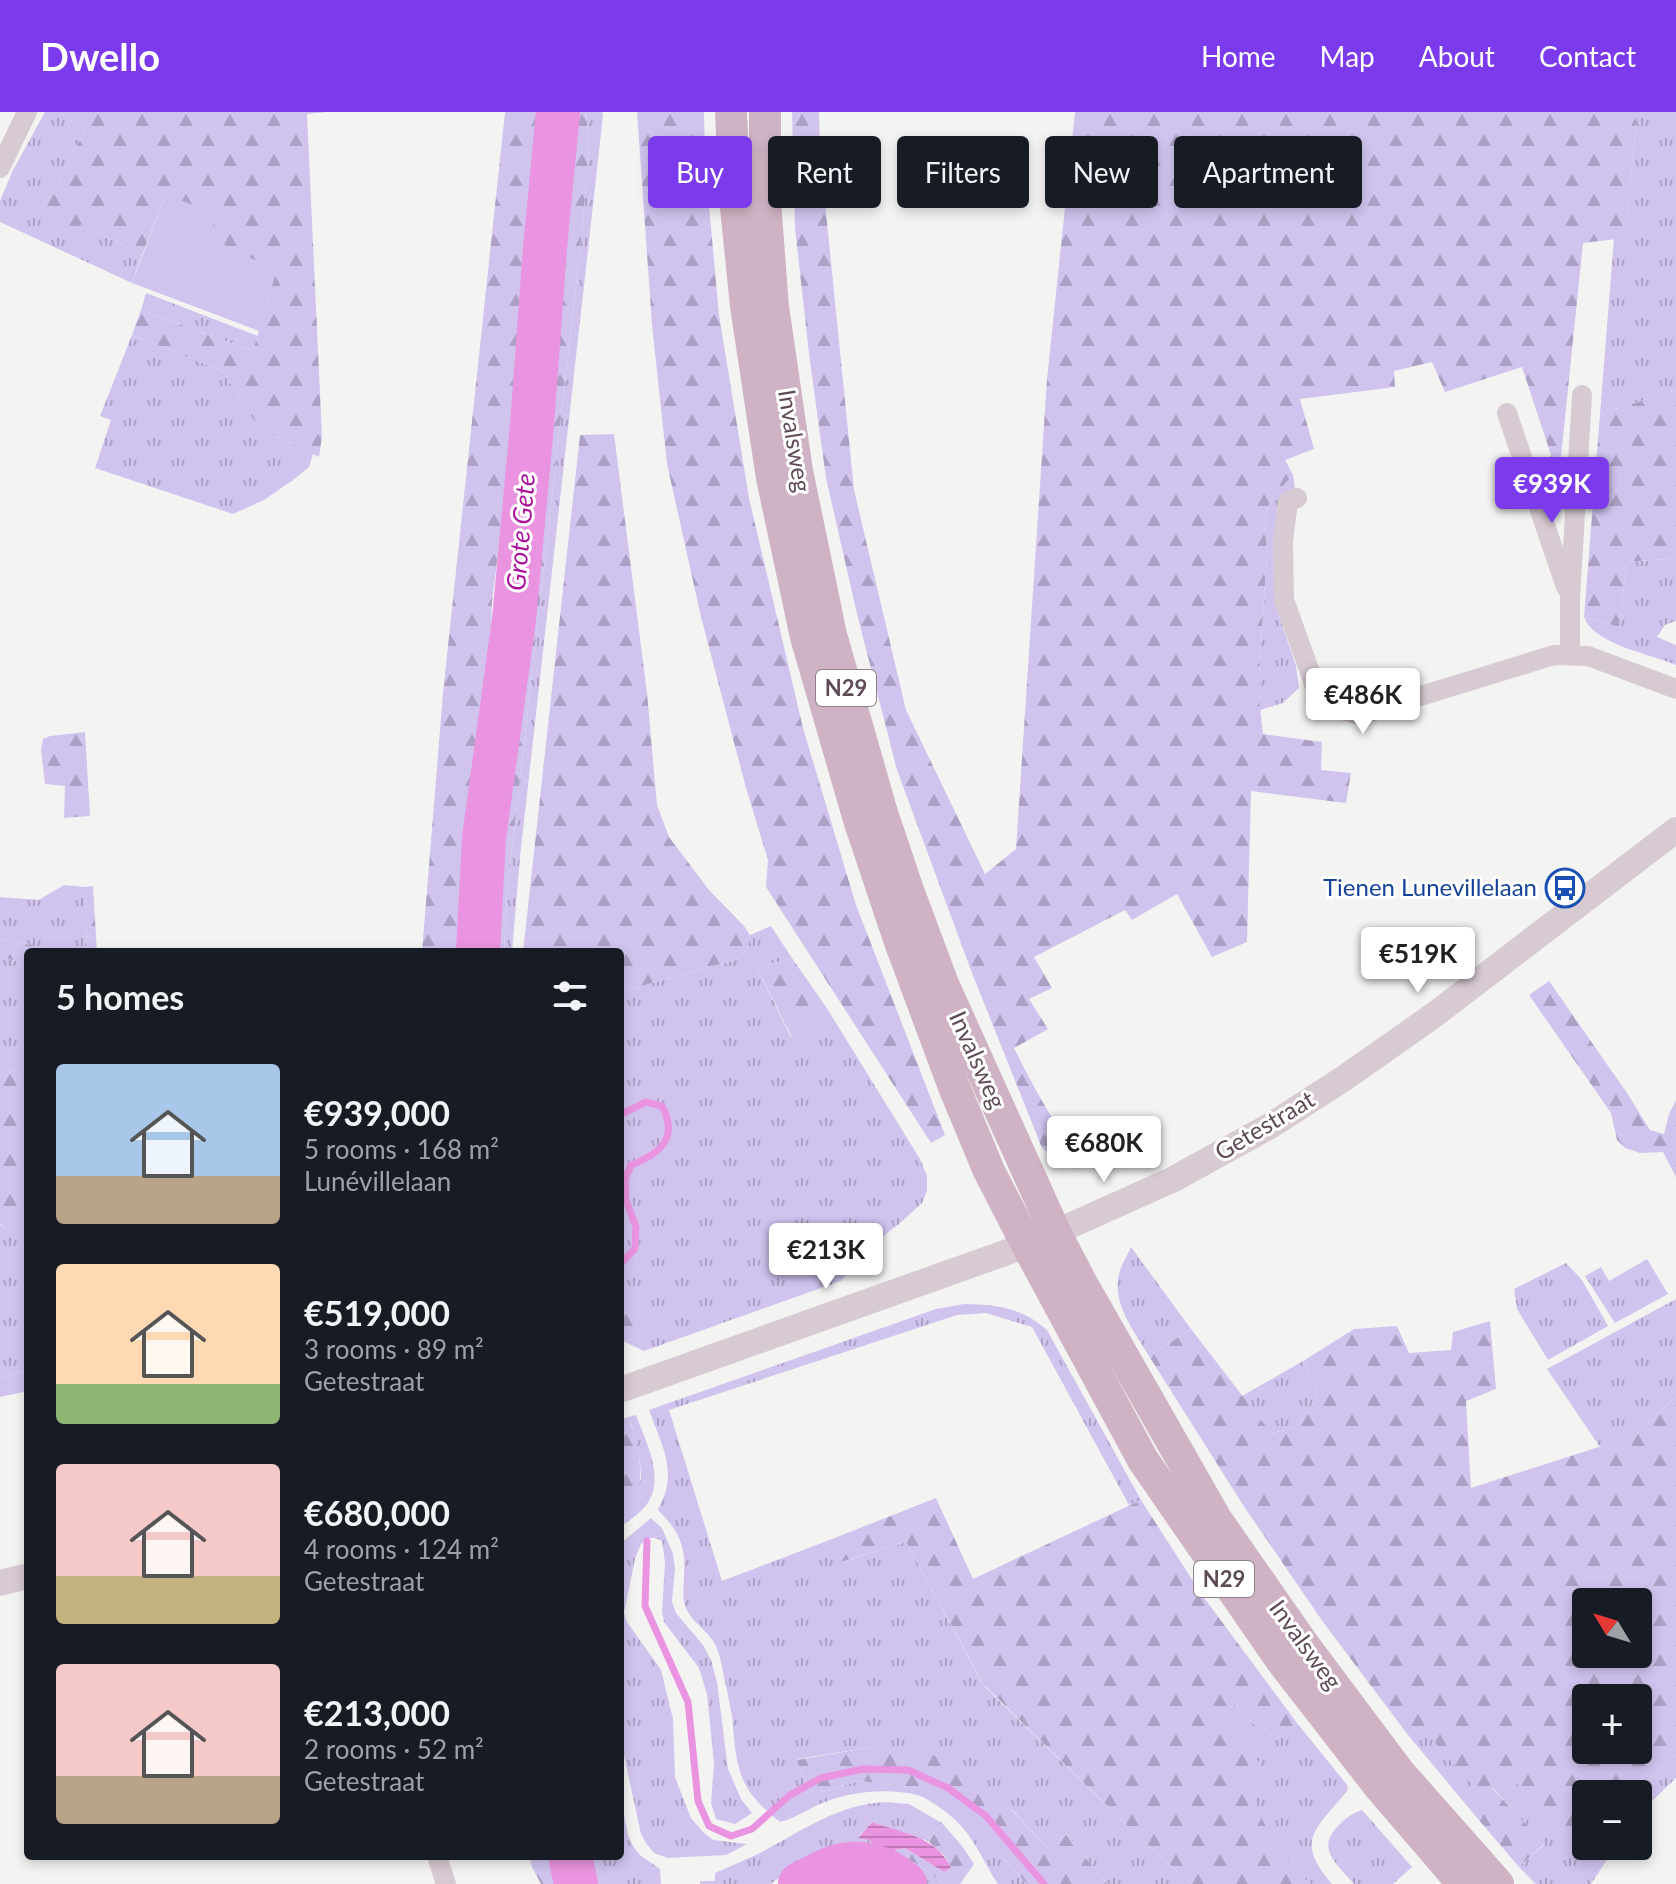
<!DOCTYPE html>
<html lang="en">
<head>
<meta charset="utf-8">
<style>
	:root { --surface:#171b24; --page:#20242c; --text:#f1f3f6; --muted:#9ea1a6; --accent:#7c3aed }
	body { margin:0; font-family:Lato,sans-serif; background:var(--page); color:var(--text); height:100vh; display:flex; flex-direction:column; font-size:30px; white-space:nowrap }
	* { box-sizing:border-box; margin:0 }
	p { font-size:26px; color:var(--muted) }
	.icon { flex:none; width:44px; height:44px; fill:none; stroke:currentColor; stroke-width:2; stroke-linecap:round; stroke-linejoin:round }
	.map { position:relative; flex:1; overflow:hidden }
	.side { position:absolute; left:24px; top:836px; width:600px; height:912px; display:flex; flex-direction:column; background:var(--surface); border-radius:8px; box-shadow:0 4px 12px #0003 }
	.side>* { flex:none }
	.banner { position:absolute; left:648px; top:24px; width:760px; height:72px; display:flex; gap:16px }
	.needle { width:52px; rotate:308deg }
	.fabs { position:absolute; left:1572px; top:1476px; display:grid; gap:16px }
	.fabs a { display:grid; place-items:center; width:80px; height:80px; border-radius:8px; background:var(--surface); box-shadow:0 4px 12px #0003; font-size:40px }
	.price { position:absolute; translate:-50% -68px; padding:0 18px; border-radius:8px; background:#fff; color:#222; font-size:26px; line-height:52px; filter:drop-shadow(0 2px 4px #0008) }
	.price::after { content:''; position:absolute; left:50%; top:48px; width:24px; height:18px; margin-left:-12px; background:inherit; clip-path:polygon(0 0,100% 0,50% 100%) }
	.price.selected { background:var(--accent); color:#fff }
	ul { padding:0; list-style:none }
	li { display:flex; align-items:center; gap:24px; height:200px; padding:0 32px }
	li span { display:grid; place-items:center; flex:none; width:224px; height:160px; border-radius:8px; color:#555 }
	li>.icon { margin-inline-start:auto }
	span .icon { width:96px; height:96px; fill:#fffc; stroke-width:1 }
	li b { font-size:34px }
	h2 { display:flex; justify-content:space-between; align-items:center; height:96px; padding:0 32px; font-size:34px }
	.tag { padding:0 28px; border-radius:8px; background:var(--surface); box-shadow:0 4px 12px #0003; font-size:28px; line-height:72px }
	.tag.selected { background:var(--accent); color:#fff }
	header { display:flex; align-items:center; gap:48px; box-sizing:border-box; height:112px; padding:0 40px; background:var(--accent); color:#fff }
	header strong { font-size:38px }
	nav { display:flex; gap:44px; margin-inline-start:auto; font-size:28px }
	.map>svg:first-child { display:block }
</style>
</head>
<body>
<header>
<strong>Dwello</strong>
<nav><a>Home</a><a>Map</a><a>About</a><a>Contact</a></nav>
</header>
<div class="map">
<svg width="1676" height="1772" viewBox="0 0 1676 1772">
	<defs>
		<pattern id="grass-tufts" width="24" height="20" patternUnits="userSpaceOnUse" patternTransform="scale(2)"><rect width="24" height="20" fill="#d0c4ef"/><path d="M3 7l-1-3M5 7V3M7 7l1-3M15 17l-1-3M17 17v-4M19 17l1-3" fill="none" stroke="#aca1c4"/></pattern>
		<pattern id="forest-firs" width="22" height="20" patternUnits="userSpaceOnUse" patternTransform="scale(2)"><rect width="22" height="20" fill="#d0c4ef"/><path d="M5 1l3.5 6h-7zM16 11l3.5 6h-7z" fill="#aca1c4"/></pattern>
		<pattern id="water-rules" width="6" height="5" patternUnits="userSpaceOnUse" patternTransform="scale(2)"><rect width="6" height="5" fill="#ea93e0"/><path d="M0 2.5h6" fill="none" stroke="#c17ab8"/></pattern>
	</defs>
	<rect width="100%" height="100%" fill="#f3f4f2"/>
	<g fill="url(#grass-tufts)">
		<polygon points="45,0 58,0 85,17 58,73 38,101 81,112 142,143 132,171 0,110 0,89 12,60"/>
		<polygon points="586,0 602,0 603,4 520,745 512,840 504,840 507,781 583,111 589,30"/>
		<polygon points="1637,0 1676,0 1676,278 1600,302 1614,126 1625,125"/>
		<polygon points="146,181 258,224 253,239 141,198"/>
		<polygon points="132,223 223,259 238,283 246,298 264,319 313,342 309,355 293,368 264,388 233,402 95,356 111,308 100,304"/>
		<polygon points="1551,343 1561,345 1559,366 1554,374 1546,375 1541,372 1537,362"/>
		<polygon points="1293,363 1296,383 1280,390 1277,396 1279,504 1296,554 1299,576 1283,591 1260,598 1258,577 1267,442 1265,401 1273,385"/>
		<path d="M 1676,446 L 1676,509 L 1665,513 L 1657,525 L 1676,533 L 1676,553 C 1651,542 1594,533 1584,505 L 1619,515 L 1627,450 Z"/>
		<polygon points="64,773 85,775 87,840 68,840 0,827 0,785 39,788"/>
		<polygon points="771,814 792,846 757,856 791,925 828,898 920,1047 927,1064 927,1079 922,1091 899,1112 874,1131 841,1169 644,1239 623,1229 657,1220 642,1197 631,1194 620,1184 620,880 735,848 747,838 750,823"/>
		<polygon points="0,845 28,852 28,962 4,957 0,964"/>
		<polygon points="28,1107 28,1258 0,1266 0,1112 10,1120"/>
		<path d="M 1131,1135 L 1191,1217 L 1149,1244 C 1134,1219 1110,1190 1120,1159 C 1122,1151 1128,1143 1131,1135 Z"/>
		<polygon points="1647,1147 1668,1182 1615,1211 1585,1164 1601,1155 1609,1169"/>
		<polygon points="1566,1151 1582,1168 1608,1214 1548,1248 1517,1197 1514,1177"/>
		<polygon points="1676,1187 1676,1284 1636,1323 1600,1335 1547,1257"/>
		<path d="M 964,1192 C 997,1193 1021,1195 1047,1218 L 1141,1388 L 1129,1393 L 1032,1215 L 986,1201 L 957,1203 L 669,1298 L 722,1469 L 832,1427 L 842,1450 L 906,1430 L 984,1574 L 1142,1728 L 1192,1772 L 1107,1772 L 1066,1722 L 1050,1738 L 1012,1698 L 872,1635 L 798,1647 L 800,1657 L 812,1682 L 860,1669 L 925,1677 L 965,1704 L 1027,1772 L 998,1772 C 985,1753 977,1732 962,1715 C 954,1705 929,1686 917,1683 C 888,1676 853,1679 825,1690 C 810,1695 797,1706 780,1710 C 769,1701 758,1692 750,1680 C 734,1657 735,1630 732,1604 C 730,1594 728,1584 726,1574 C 723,1561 721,1544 715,1532 C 707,1518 691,1510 685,1494 C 682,1484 684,1473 684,1463 C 686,1434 679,1419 658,1398 C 661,1390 666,1382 667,1373 C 672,1349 657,1321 649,1298 L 936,1197 Z"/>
		<path d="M 1303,1249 L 1317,1278 C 1308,1307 1301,1316 1270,1321 L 1242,1284 Z"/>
		<path d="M 636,1303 C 647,1333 669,1372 641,1399 C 635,1405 627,1410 620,1415 L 620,1404 L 631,1395 L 641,1366 L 640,1351 L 632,1314 L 628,1305 Z"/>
		<polygon points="651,1406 662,1416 673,1442 675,1456 672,1490 676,1501 703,1533 711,1548 717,1570 728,1657 741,1687 752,1701 735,1712 716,1707 711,1691 714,1652 707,1582 699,1556 664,1510 662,1500 665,1451 662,1429 655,1426 648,1426 641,1432 635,1447 624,1501 627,1510 661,1558 673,1607 675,1665 691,1706 703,1720 713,1728 747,1732 726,1743 668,1746 654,1741 646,1731 641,1722 620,1625 620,1432"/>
		<path d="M 1235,1592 L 1271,1631 L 1297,1611 L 1348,1674 L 1347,1679 C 1317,1717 1293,1727 1332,1772 L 1311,1772 C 1304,1767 1297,1761 1292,1755 C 1256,1716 1240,1650 1223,1601 Z"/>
		<polygon points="1420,1613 1483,1685 1490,1697 1478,1707 1408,1623"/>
		<polygon points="1676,1643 1676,1666 1651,1690 1638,1707 1637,1682 1645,1671"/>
		<polygon points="1506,1659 1586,1746 1596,1734 1616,1734 1591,1772 1536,1772 1519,1755 1544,1733 1492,1675"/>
		<polygon points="620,1682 628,1723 633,1734 640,1743 660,1757 661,1772 594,1772 588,1756 587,1744 620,1744"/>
		<path d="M 886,1690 L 909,1692 L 942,1711 L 928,1729 L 872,1710 L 858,1725 L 869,1728 L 874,1732 L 873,1739 L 868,1742 L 855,1738 L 806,1749 L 785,1761 L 771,1772 L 700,1772 L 700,1769 L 715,1769 L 715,1761 C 730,1754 746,1748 760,1741 C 802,1719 838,1692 886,1690 Z"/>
		<path d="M 1362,1698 L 1412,1755 L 1393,1772 L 1354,1772 C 1337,1752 1314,1736 1340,1712 C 1347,1705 1353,1701 1362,1698 Z"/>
		<polygon points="904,1749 914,1750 944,1772 921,1772 899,1755"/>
	</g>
	<g fill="url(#forest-firs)" fill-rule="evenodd">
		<polygon points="58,0 327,0 307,2 322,325 319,345 264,319 246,298 238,283 223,259 132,223 141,198 253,239 276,159 208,125 166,82 142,143 81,112 64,127 44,114 38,101 58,73 85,17"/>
		<polygon points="505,0 548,0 542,87 492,490 489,567 474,682 460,840 422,840 443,581"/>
		<polygon points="573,0 586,0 589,30 583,111 507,781 504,840 493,840 531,408 567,88"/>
		<polygon points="637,0 704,0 705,50 719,203 749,386 803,616 856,793 945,1023 931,1031 766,775 768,748 746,676 701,505 667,352 652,213"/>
		<path d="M 792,0 L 819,0 L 820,41 L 854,378 L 906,598 L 985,762 L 1016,737 L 1047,267 L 1075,0 L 1637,0 L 1625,126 L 1583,131 L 1561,345 L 1551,343 L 1522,255 L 1445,280 L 1432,250 L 1394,259 L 1395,275 L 1300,287 L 1314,337 L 1285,348 L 1293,363 L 1273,385 L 1265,401 L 1267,442 L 1258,577 L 1263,622 L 1322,630 L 1321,658 L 1351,661 L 1346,691 L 1251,679 L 1247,830 L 1212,845 L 1177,782 L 1132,808 L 1125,798 L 1034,845 L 1052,876 L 1029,887 L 1048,917 L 1014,936 C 1034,976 1053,1013 1083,1047 L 1080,1055 L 1075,1057 L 1063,1053 L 1042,1036 L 972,861 L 897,658 L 857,502 L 826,366 L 809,242 L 795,116 Z"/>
		<polygon points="1676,278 1676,446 1627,450 1619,515 1584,505 1600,302"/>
		<polygon points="614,322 647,581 657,693 669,725 709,778 744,814 750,823 747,838 735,848 620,880 620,840 523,840 580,323"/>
		<polygon points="85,620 90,704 64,706 65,674 45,672 41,638 43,627 50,624"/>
		<polygon points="93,774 97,840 87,840 85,775"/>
		<polygon points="0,827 68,840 28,840 28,852 0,845"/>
		<polygon points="792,846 828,898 792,925 757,856"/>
		<polygon points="1549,869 1627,981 1650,1018 1664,1022 1669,1002 1676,988 1676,1065 1663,1040 1640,1041 1625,1036 1617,1028 1611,1001 1529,883"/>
		<polygon points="4,957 28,962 28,1107 10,1121 0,1111 0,964"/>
		<polygon points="620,1184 631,1194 642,1197 658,1220 623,1229 620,1228"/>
		<path d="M 1490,1209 L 1496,1277 L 1466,1289 L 1471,1376 L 1636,1323 L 1676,1284 L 1676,1643 L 1645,1671 L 1637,1682 L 1586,1682 L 1586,1734 L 1596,1734 L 1586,1747 L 1506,1660 L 1492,1676 L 1544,1732 L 1519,1755 L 1478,1707 L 1489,1697 L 1483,1685 L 1420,1614 L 1408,1623 L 1323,1510 L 1243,1393 L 1149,1244 L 1191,1217 L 1271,1321 C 1301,1316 1308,1307 1317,1278 L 1303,1249 L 1354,1217 L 1397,1214 L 1409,1241 L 1451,1238 L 1453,1220 ZM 1586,1490 L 1638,1490 L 1638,1542 L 1586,1542 ZM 1586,1586 L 1638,1586 L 1638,1638 L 1586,1638 Z"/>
		<polygon points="28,1258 28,1279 0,1285 0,1266"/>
		<path d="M 628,1305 C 638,1328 648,1374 631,1395 C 628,1399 624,1401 620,1404 L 620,1308 Z"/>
		<path d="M 936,1386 L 973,1467 L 1141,1388 L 1202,1483 L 1297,1611 L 1271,1631 L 1235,1592 L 1223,1601 L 1263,1656 L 1253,1687 C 1269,1723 1280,1746 1311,1772 L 1192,1772 L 1142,1728 L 984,1573 L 906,1430 L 841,1450 L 832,1427 Z"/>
		<polygon points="872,1635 917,1636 938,1645 993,1679 1050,1738 1066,1722 1107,1772 1027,1772 965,1704 925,1677 860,1669 812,1682 800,1657 797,1648"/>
		<polygon points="942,1711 962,1734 974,1752 960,1772 944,1772 914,1750 904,1750 899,1755 890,1747 890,1742 895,1738 905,1736 944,1760 951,1756 944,1743 928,1729"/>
		<polygon points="529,1744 556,1744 560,1772 541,1772 532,1755"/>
	</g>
	<polygon fill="#d0c4ef" points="166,82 217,103 209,125 276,159 259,219 132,171"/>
	<path fill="url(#water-rules)" d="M 872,1710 C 901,1721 937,1724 951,1756 L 944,1760 L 905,1736 L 895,1738 L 891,1742 L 890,1747 L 868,1742 L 873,1739 L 874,1732 L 869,1728 L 858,1726 Z"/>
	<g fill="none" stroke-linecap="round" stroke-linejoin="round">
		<g stroke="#ea93e0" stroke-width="7">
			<path d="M 620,1003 L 646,990 L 662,994 C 679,1026 660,1042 631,1053 L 625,1067 L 626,1088 L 636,1115 L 635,1137 L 620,1152"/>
			<polyline points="647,1429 645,1494 688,1590 698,1689 709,1714 731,1724 752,1717 790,1683 821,1666 863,1657 908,1658 948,1676 986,1704 1044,1772"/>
		</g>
		<g stroke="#ea93e0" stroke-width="44">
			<polyline points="478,840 484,726 514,507 532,313 545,136 558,0"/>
			<polyline points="570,1744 576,1772"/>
			<path d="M 800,1772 C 811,1767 823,1759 835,1755 C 860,1747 886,1754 905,1772"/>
		</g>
		<g stroke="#d8cad3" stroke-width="20">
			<polyline points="0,56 27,0"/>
			<polyline points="1507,301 1566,475"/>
			<polyline points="1297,386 1288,390 1283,429 1284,488 1316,577 1332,595 1359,603 1554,543 1588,544 1676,577"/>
			<polyline points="1570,543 1570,486 1582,283"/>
			<polyline points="437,1744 446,1772"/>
		</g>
		<g stroke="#d8cad3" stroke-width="26">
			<polyline points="620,1278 1027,1133 1172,1068 1270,1014 1343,967 1434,903 1676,718"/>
			<polyline points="0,1471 28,1464"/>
		</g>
		<g stroke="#cfb3c4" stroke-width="32">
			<polyline points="731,0 735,86 746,194 772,366 806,525 860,711 900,830 954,975 989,1059 1027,1133 1143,1348 1281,1548 1378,1673 1463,1772"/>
			<polyline points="765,0 765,90 773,195 797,359 831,523 882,701 908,778 943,872 1055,1120 1082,1172 1216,1407 1301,1529 1399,1660 1498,1772"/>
		</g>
	</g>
	<defs>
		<symbol id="bus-ring" viewBox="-11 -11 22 22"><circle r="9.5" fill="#fff" stroke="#1a4fb4" stroke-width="1.5"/><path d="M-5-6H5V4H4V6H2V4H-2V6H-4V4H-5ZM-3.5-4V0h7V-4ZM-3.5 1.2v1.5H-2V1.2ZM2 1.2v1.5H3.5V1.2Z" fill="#1a4fb4"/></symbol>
	</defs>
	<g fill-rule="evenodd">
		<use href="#bus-ring" x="1543" y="754" width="44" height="44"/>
	</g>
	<g text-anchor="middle" stroke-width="6" stroke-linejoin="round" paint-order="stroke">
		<g fill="#fff" stroke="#8f8089" stroke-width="2">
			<rect x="816" y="558" width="60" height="36" rx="6"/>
			<rect x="1194" y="1449" width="60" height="36" rx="6"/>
		</g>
		<g font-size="22" font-weight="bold" fill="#5f4a57">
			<text x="846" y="584">N29</text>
			<text x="1224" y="1475">N29</text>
		</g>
		<g font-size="24" fill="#5f4a57" stroke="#fff">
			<text transform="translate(794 329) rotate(81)" y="8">Invalsweg</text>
			<text transform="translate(977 948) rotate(66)" y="8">Invalsweg</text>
			<text transform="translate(1265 1014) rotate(-31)" y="8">Getestraat</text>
			<text transform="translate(1305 1533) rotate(54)" y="8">Invalsweg</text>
		</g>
		<g font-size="24" fill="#164399" stroke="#fff" text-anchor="end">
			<text x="1537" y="784">Tienen Lunevillelaan</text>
		</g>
		<g font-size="26" font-style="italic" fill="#aa1299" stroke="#fff">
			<text transform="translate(521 420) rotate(-85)" y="9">Grote Gete</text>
		</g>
	</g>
</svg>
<div class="fabs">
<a><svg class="needle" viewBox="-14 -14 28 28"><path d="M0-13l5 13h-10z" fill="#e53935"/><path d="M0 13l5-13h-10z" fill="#9ea1a6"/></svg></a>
<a>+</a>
<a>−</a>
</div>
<b class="price selected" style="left:1552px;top:413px">€939K</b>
<b class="price" style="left:1363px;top:624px">€486K</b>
<b class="price" style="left:1418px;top:883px">€519K</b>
<b class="price" style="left:1104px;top:1072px">€680K</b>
<b class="price" style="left:826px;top:1179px">€213K</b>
<div class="banner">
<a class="tag selected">Buy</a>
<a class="tag">Rent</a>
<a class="tag">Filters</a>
<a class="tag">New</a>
<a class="tag">Apartment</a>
</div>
<section class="side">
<h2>5 homes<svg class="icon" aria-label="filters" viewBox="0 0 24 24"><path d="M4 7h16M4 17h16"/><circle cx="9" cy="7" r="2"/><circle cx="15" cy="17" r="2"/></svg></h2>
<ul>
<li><span style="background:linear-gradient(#a9c7e8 70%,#b9a48a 0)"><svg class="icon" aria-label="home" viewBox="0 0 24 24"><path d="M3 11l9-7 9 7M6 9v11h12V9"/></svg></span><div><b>€939,000</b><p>5 rooms · 168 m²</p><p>Lunévillelaan</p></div></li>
<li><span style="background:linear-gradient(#ffd9b3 75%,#8fb573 0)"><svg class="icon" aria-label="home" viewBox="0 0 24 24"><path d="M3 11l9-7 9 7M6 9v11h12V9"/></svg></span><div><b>€519,000</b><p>3 rooms · 89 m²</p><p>Getestraat</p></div></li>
<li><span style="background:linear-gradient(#f6c9c9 70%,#c2b280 0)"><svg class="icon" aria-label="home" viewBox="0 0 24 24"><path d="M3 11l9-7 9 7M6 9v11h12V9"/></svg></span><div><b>€680,000</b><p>4 rooms · 124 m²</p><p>Getestraat</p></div></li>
<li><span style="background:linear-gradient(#f6c9c9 70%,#b9a48a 0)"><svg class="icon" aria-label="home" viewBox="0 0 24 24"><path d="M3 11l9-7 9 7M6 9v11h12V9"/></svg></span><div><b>€213,000</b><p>2 rooms · 52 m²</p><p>Getestraat</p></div></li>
</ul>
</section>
</div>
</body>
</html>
